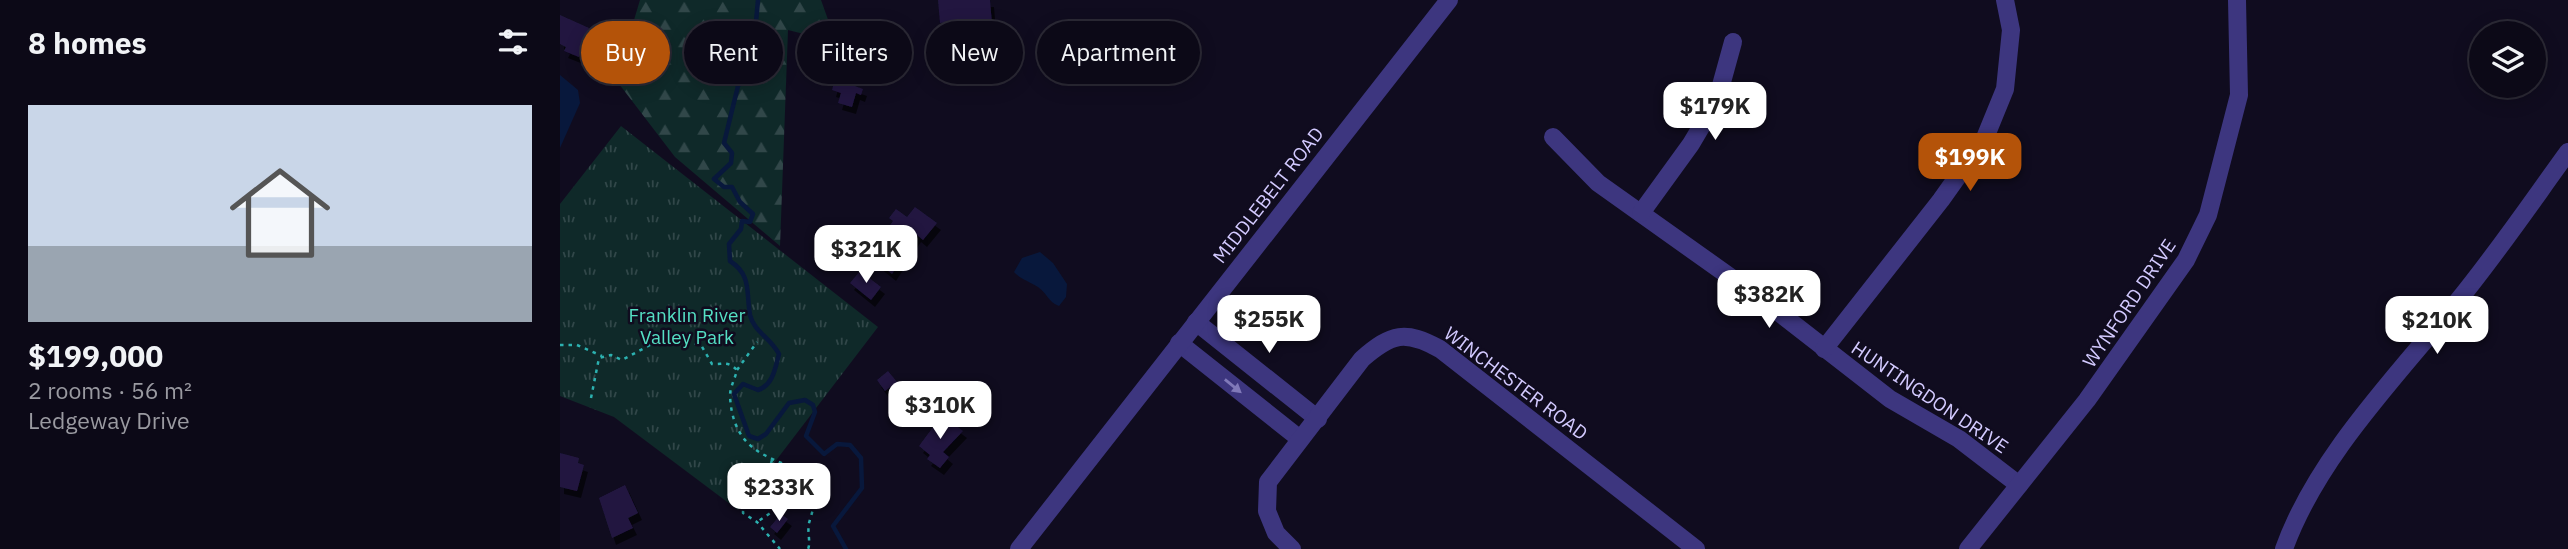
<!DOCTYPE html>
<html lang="en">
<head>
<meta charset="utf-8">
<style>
	:root { --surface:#0c0917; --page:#1a1724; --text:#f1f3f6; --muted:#9a9aa1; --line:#2c2a36; --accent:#b45309 }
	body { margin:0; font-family:"IBM Plex Sans",sans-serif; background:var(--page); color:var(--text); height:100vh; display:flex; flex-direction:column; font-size:26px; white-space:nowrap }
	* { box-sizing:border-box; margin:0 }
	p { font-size:23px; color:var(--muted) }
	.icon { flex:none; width:38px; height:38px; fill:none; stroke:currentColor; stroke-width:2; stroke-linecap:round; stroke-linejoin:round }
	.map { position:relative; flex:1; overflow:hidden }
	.drawer { display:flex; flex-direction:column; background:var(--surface); width:560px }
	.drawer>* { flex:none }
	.guide { position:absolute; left:21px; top:21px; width:665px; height:63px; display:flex; gap:14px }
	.tools { position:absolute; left:1909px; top:21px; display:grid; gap:14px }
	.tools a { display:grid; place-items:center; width:77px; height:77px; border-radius:50%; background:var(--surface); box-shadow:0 4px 18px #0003,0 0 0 2px var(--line); font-size:35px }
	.price { position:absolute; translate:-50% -60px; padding:0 16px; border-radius:14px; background:#fff; color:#222; font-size:23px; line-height:46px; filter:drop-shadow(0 2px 4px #0008) }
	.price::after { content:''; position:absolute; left:50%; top:42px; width:21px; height:16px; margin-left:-10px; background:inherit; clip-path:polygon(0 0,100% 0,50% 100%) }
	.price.active { background:var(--accent); color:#fff }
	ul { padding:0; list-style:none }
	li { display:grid; align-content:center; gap:14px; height:371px; padding:0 28px }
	li span { display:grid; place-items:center; height:217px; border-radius:0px; color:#555 }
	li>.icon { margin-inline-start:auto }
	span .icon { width:126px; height:126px; fill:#fffc; stroke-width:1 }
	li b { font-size:30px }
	h2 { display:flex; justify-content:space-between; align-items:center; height:84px; padding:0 28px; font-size:30px }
	.tag { padding:0 24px; border-radius:32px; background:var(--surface); box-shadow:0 4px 18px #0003,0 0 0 2px var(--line); font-size:24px; line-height:63px }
	.tag.active { background:var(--accent); color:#fff }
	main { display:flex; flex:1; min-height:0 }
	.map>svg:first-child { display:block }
</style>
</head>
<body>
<main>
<section class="drawer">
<h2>8 homes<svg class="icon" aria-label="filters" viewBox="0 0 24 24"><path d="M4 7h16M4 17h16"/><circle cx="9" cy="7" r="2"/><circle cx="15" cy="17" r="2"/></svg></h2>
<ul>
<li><span style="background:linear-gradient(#c9d6e8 65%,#9aa5b1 0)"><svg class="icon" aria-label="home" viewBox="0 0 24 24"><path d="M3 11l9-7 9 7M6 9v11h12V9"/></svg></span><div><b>$199,000</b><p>2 rooms · 56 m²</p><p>Ledgeway Drive</p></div></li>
</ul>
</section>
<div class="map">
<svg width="2008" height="549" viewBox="0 0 2008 549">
	<defs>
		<pattern id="forest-firs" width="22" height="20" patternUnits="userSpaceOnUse" patternTransform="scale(1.75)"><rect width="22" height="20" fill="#0f2929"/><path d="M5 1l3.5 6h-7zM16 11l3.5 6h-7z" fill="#314749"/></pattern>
		<pattern id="park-tufts" width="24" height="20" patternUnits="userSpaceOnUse" patternTransform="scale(1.75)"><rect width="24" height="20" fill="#0f2929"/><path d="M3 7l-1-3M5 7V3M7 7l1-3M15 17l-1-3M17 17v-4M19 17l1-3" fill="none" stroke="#314749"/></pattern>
		<filter id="shadow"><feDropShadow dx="4" dy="7" stdDeviation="0" flood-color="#0009"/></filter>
	</defs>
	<rect width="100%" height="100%" fill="#100c1f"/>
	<polygon fill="url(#forest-firs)" points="80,0 261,0 276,42 228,30 220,246 115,157 56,80"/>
	<polygon fill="url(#park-tufts)" points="61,126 318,327 178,510 54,417 0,396 0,204"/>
	<g fill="#08183c">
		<polygon points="0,75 18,90 20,103 0,148"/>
		<path d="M 480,252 L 493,263 L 507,284 L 506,297 L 499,306 C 488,302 487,293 478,287 C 469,281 462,280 454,272 L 462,258 Z"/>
	</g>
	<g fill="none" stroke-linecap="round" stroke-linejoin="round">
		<path stroke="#08183c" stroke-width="4.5" d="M 198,0 L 192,65 L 178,86 L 164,143 L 172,153 L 171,163 L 154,179 L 164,187 L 172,187 L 180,202 L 193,214 L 190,222 L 182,221 L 181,229 L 169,244 L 170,261 C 192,275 186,293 190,315 C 194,332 210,337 219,354 C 215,369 213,385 198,390 L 183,384 L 174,394 L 189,436 L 198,439 L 206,434 L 229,403 L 245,400 L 253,405 L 255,412 L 246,436 L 264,454 L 277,444 L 290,445 L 301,458 L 302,488 L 273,526 L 286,549"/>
	</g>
	<g fill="#221840" filter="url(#shadow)">
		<polygon points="378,0 430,0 435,60 414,62 413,20 380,23"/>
		<polygon points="0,15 29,28 27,33 32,36 30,42 26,40 19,57 4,51 6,47 0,44"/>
		<polygon points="275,79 303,89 301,95 296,93 292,107 278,103 281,93 272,90"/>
		<polygon points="355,207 377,223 363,240 357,235 332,274 311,257 326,237 323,235 333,221 329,218 336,209 347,217"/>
		<polygon points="300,271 321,287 311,300 290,283"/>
		<polygon points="328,371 337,382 325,391 317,380"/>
		<polygon points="382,415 403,431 383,452 389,457 380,468 367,459 370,455 359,446"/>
		<polygon points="0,453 19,458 18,463 24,465 17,491 0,487"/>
		<polygon points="65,485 78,513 68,518 73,528 52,538 39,498"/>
		<polygon points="221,514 228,519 217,533 210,527"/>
	</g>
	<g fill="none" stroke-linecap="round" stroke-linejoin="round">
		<g stroke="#2cb1b0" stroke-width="2.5" stroke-dasharray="3.5 5" stroke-linecap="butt">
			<polyline points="0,345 17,345 42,356"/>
			<polyline points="177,370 197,342"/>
			<path d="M 31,398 L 39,358 L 51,355 L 62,360 L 105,337 L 141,345 L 152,364 C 163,365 167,360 177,370 C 175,379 170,387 170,396 C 174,474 245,451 253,492 C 256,504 252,512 249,523 C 247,532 251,543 248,549"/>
			<path d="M 212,460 C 207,480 183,490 183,513 L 197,522 L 220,549"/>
			<polyline points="191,490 218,508 197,522"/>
		</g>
		<g stroke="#3d367f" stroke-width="18">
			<polyline points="993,137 1038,183 1204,301 1330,399 1399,439 1459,485"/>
			<polyline points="1081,213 1131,144 1157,100 1173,42"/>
			<polyline points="636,322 758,419"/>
			<polyline points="619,343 740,439"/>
			<polyline points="1264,349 1381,200 1425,138 1445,89 1451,30 1445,0"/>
			<path d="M 732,549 L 716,533 L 707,511 L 708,482 L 802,359 C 832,333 845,330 880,349 L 1136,549"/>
			<polyline points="1408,549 1527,400 1626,260 1648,215 1679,95 1677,0"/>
			<path d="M 1724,549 C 1757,457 1836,377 1897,302 C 1937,253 1971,203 2008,152"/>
		</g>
		<polyline stroke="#3d367f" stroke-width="18" points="459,549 889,0"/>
	</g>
	<defs><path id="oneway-solid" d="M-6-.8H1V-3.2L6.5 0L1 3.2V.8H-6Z" transform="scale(1.75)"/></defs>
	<use fill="#8079b9" href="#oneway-solid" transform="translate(673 386) rotate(39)"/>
	<g text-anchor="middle" stroke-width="5" stroke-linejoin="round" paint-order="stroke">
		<g font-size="19" fill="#d3caff" stroke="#100c1f">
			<text transform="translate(708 195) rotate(-52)" y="7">MIDDLEBELT ROAD</text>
			<text transform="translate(1569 303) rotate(-56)" y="7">WYNFORD DRIVE</text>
			<text transform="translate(956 383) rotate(37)" y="7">WINCHESTER ROAD</text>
			<text transform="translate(1370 397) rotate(34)" y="7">HUNTINGDON DRIVE</text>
		</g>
		<g font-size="19" fill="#55e0c4" stroke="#100c1f">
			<text x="127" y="322">Franklin River<tspan x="127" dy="22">Valley Park</tspan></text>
		</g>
	</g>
</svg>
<div class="tools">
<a><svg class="icon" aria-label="layers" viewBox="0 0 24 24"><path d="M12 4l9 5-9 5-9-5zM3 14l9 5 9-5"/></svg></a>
</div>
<b class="price" style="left:1155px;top:142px">$179K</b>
<b class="price active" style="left:1410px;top:193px">$199K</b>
<b class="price" style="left:306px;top:285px">$321K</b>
<b class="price" style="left:1209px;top:330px">$382K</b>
<b class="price" style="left:709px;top:355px">$255K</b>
<b class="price" style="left:1877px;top:356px">$210K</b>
<b class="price" style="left:380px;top:441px">$310K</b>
<b class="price" style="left:219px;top:523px">$233K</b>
<div class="guide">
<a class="tag active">Buy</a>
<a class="tag">Rent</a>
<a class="tag">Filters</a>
<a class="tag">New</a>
<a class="tag">Apartment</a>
</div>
</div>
</main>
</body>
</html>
